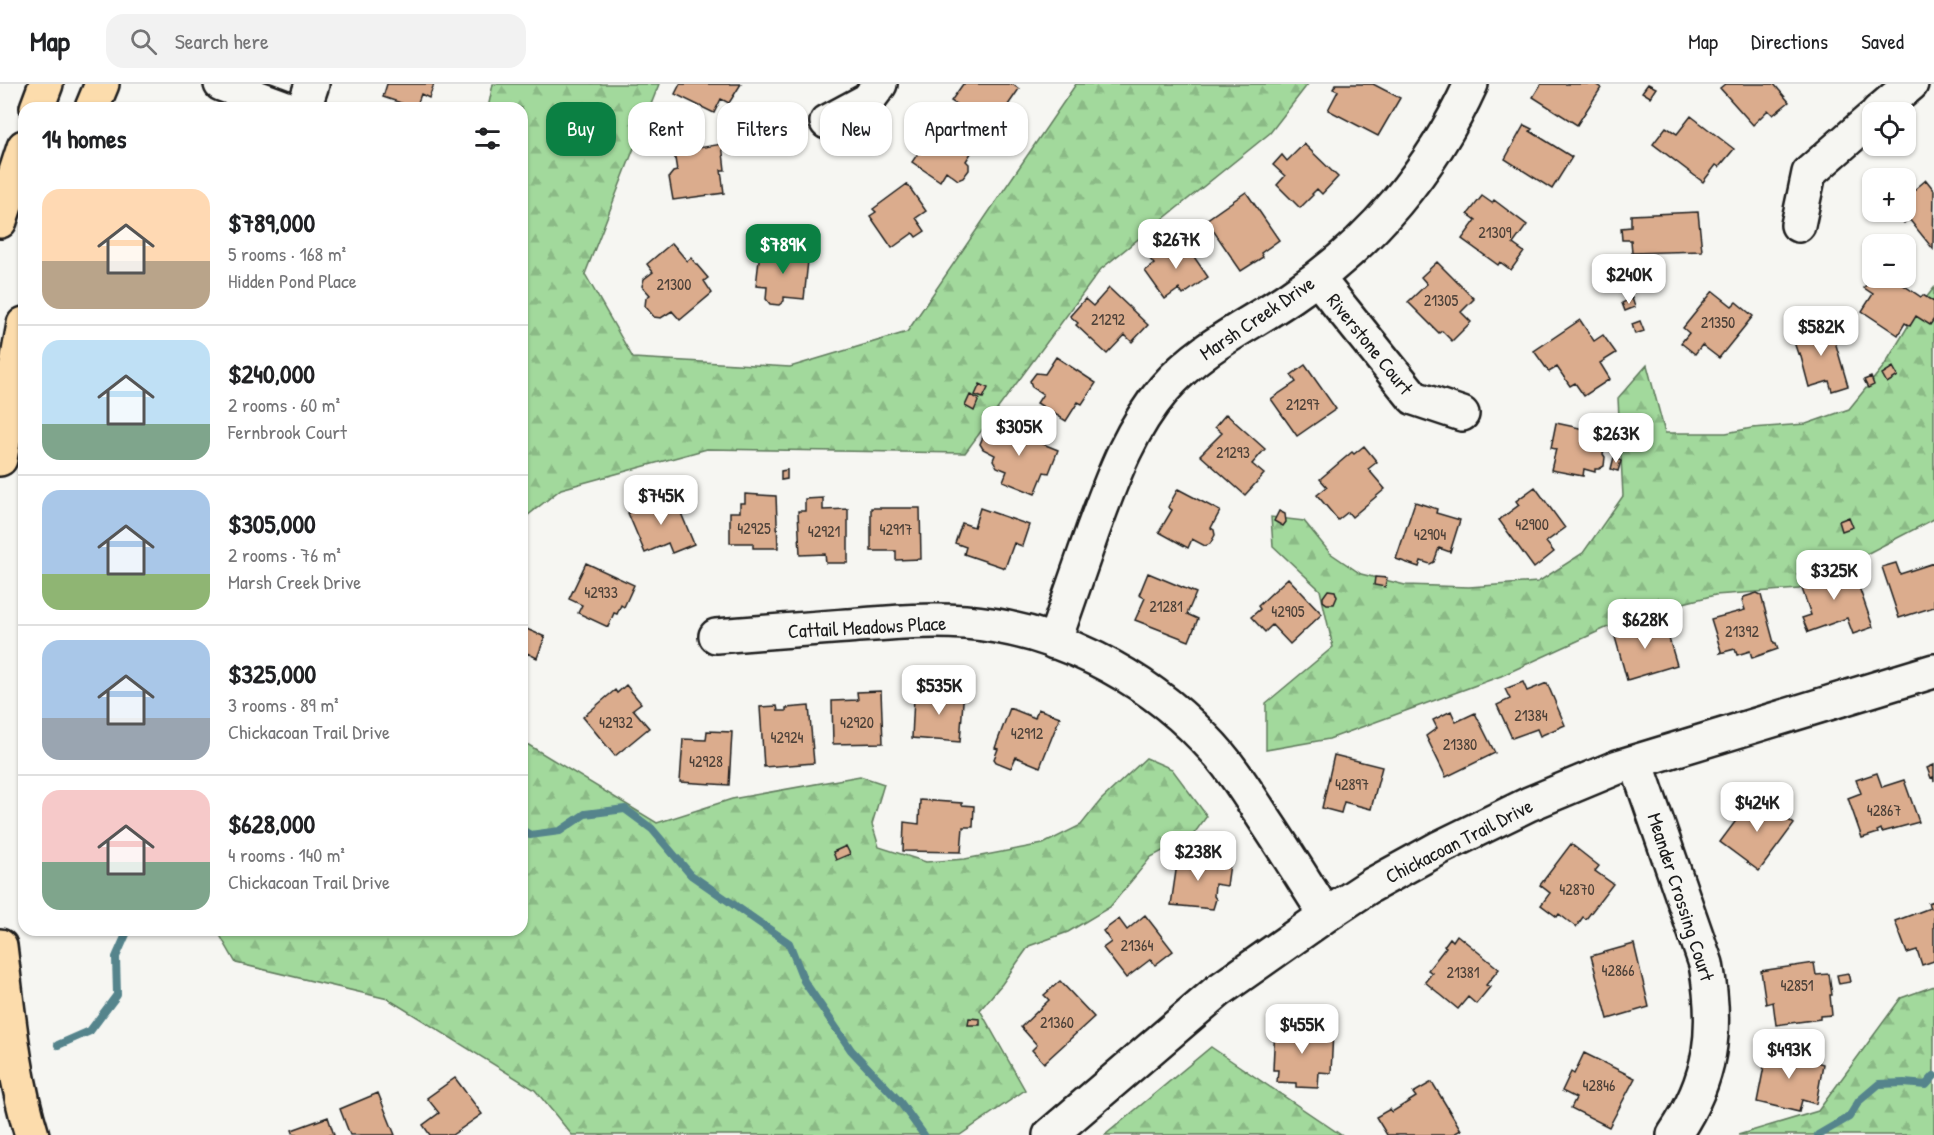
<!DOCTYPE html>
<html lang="en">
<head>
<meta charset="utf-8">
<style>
	body { margin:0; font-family:"Patrick Hand",sans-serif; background:#f2f2f2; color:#202124; height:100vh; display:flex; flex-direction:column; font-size:22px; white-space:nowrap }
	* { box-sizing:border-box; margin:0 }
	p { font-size:20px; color:#757577 }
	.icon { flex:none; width:33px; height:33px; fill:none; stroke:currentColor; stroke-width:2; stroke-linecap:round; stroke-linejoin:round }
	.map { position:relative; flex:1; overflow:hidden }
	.panel { position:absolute; left:18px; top:18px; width:510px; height:834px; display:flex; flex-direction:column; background:#fff; border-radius:18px; box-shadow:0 2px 4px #0004 }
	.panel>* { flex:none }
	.top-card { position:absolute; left:546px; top:18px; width:570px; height:54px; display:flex; gap:12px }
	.buttons { position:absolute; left:1862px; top:18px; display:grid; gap:12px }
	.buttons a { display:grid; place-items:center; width:54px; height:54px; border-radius:12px; background:#fff; box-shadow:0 2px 4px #0004; font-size:30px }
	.price { position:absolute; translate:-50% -51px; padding:0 14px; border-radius:12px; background:#fff; color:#222; font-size:20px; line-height:39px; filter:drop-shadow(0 2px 3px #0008) }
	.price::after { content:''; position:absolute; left:50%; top:36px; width:18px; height:14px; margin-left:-9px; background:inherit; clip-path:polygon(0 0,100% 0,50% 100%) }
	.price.active { background:#0b8043; color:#fff }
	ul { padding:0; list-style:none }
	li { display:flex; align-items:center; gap:18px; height:150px; padding:0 24px }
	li+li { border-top:2px solid #e0e0e0 }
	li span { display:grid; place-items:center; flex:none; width:168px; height:120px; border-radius:18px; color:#555 }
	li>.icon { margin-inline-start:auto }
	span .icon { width:72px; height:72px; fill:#fffc; stroke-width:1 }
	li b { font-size:26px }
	h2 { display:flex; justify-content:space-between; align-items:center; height:72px; padding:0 24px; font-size:26px }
	.pill { padding:0 21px; border-radius:18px; background:#fff; box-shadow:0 2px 4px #0004; font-size:21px; line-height:54px }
	.pill.active { background:#0b8043; color:#fff }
	header { display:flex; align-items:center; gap:36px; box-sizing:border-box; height:84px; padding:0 30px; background:#fff; border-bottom:2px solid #e0e0e0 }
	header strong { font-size:28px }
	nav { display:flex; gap:33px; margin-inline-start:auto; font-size:21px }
	.search { width:420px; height:54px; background:#f2f2f2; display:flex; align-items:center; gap:15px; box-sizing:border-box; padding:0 21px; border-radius:18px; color:#757577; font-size:22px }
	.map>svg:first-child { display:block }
	.forest { fill:url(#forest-firs); stroke:#5f7a5c; stroke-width:1.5 }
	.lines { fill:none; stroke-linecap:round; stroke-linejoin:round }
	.stream { stroke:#54848c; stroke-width:8 }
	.building { fill:#dbac8d; stroke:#1c1c1c; stroke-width:1.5 }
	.minor-casing { stroke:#1c1c1c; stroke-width:38 }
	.major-casing { stroke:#1c1c1c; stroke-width:38 }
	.minor { stroke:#f6f6f2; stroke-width:33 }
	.major { stroke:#fcdcac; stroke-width:33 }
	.labels { text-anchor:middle; stroke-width:5; stroke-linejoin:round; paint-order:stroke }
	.number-label { font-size:16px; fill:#4c4038 }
	.street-label { font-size:20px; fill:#1c1c1c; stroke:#f6f6f2 }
</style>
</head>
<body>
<header>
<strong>Map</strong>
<div class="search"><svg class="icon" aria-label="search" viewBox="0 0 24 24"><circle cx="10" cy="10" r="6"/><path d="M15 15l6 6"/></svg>Search here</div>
<nav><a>Map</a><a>Directions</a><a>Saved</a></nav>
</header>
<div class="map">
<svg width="1934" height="1051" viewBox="0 0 1934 1051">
	<defs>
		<pattern id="forest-firs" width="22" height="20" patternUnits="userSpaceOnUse" patternTransform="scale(1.5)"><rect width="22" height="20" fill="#a2d99c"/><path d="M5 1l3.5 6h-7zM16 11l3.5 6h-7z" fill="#8bba86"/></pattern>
	</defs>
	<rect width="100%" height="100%" fill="#f6f6f2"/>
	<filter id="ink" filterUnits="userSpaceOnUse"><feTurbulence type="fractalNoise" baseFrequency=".0167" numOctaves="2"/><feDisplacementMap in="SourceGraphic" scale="12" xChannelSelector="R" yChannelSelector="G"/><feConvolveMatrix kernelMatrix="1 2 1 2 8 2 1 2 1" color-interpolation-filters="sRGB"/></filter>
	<g filter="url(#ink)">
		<path class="forest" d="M 493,0 L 659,0 L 585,190 L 633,274 L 790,283 L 907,248 L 1076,0 L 1308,0 L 1270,49 L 1101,185 L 965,369 L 707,365 L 561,405 L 522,436 L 522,24 L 488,24 Z
			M 1934,204 L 1934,435 L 1799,505 L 1715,511 L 1632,532 L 1501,592 L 1329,655 L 1266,666 L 1266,619 L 1333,563 L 1320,506 L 1273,462 L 1271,433 L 1304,437 L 1330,469 L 1361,490 L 1405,501 L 1469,503 L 1538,498 L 1583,469 L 1623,412 L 1618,314 L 1647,281 L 1665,349 L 1726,349 L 1752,344 L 1806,340 L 1849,325 L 1884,282 L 1922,219 Z
			M 522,657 L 657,739 L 732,715 L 860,692 L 884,700 L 872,740 L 879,763 L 926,778 L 965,775 L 1043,760 L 1081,741 L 1101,716 L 1146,674 L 1172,685 L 1207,732 L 1193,751 L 1151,773 L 1110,823 L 1068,848 L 1029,862 L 1002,900 L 980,926 L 1025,1006 L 960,1051 L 572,1051 L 535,1006 L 388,915 L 236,879 L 217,846 L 522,846 Z
			M 1934,902 L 1934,1051 L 1738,1051 L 1818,1027 L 1901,914 Z
			M 1211,963 L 1341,1051 L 1105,1051 Z"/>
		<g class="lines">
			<path class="stream" d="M 522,746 L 530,751 L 560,747 L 585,730 L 625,725 L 652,745 L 691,791 L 789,859 L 804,897 L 851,966 L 900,1018 L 924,1051
				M 58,961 L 90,947 L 117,911 L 116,873 L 128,846
				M 1818,1051 L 1849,1033 L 1859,1017 L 1879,1000 L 1904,999 L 1926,1001 L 1934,992"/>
		</g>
		<path class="building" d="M 387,0 L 434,0 L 429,14 L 421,10 L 416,24 L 383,13 Z
			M 680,0 L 741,0 L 729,19 L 721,15 L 714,29 L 675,10 Z
			M 963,0 L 1012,0 L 1019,5 L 1008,21 L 1009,26 L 1003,34 L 997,36 L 985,28 L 980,36 L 951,17 Z
			M 1336,0 L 1373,0 L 1400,14 L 1378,52 L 1328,26 L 1338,7 L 1333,5 Z
			M 1541,0 L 1595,0 L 1601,4 L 1577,41 L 1533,13 Z
			M 1648,0 L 1656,4 L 1650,13 L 1642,8 Z
			M 1725,0 L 1774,0 L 1789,18 L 1773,31 L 1768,26 L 1753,41 L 1720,4 Z
			M 1691,32 L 1734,65 L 1719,83 L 1716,81 L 1703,98 L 1653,60 L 1666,43 L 1677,50 Z
			M 935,36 L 975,63 L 966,77 L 969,80 L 969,86 L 963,94 L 958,96 L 946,87 L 940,97 L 912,78 L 923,62 L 919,59 Z
			M 1524,41 L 1532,45 L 1530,47 L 1572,73 L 1552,105 L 1505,75 Z
			M 646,42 L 656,43 L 654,55 L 644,54 Z
			M 722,60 L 725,86 L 721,86 L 724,109 L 673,116 L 669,93 L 673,88 L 677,87 L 674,68 Z
			M 1304,60 L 1338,93 L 1322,110 L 1317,105 L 1312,110 L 1313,111 L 1300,124 L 1277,101 L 1285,92 L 1273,81 L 1282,71 L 1287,77 Z
			M 1926,96 L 1934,106 L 1933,165 L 1909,135 L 1904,139 L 1894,128 L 1905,128 L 1905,117 L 1909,114 L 1907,112 Z
			M 907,100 L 926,127 L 916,134 L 925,147 L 916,153 L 913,149 L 892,164 L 870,132 L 876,128 L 873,125 Z
			M 1246,108 L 1279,156 L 1261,169 L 1263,173 L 1241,187 L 1206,136 Z
			M 1482,112 L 1492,119 L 1494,116 L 1527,141 L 1513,160 L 1524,168 L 1511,186 L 1500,178 L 1498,181 L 1462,155 L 1476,136 L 1468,130 Z
			M 1698,128 L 1702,167 L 1632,169 L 1631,156 L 1622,156 L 1621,144 L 1631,143 L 1631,131 Z
			M 1181,154 L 1208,193 L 1183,211 L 1179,205 L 1165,215 L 1145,187 L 1154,180 L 1150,175 Z
			M 672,159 L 687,177 L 691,174 L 708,194 L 704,197 L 712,209 L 680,236 L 672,227 L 661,234 L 654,233 L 645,222 L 646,214 L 650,211 L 642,202 L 644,195 L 653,188 L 647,180 Z
			M 784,165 L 809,167 L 804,215 L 784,213 L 784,217 L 779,221 L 770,220 L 766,215 L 767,203 L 756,202 L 760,167 L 776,169 L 776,172 L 783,172 Z
			M 1437,178 L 1474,215 L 1461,228 L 1471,238 L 1452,257 L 1442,247 L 1439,249 L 1408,218 L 1427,200 L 1421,193 Z
			M 1872,191 L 1872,194 L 1893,194 L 1921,213 L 1923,211 L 1934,218 L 1934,235 L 1930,241 L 1916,232 L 1910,242 L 1905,239 L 1898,251 L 1862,227 L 1873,210 L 1864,204 Z
			M 1109,204 L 1148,241 L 1132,258 L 1125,251 L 1107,270 L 1076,241 L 1078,239 L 1070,232 L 1085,215 L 1093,222 Z
			M 1713,207 L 1732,222 L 1736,218 L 1753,232 L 1719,274 L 1702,261 L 1695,270 L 1681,259 L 1689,249 L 1683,244 Z
			M 1632,214 L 1635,223 L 1625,227 L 1622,219 Z
			M 1580,236 L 1594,257 L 1603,251 L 1616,269 L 1600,279 L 1610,295 L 1584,312 L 1575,299 L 1570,302 L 1557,283 L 1549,288 L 1534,267 Z
			M 1640,237 L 1644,247 L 1635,250 L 1632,240 Z
			M 1829,237 L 1848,302 L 1832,307 L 1829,297 L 1809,303 L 1800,269 L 1798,270 L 1793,255 L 1810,250 L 1808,243 Z
			M 1056,273 L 1096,299 L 1082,320 L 1078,318 L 1066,337 L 1037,319 L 1043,310 L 1032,303 L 1030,297 L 1036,289 L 1045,290 Z
			M 1305,281 L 1336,325 L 1297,352 L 1271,315 L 1296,298 L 1291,291 Z
			M 1893,283 L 1898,292 L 1887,299 L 1882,290 Z
			M 1871,293 L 1874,301 L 1868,304 L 1864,296 Z
			M 980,300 L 988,304 L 983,314 L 975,311 Z
			M 970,311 L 979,315 L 974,327 L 965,322 Z
			M 1226,330 L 1265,365 L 1252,380 L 1264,390 L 1245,411 L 1200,371 L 1222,349 L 1215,343 Z
			M 1556,339 L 1608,350 L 1603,370 L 1605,373 L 1604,382 L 1599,385 L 1595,385 L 1595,388 L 1584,385 L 1583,392 L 1551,386 L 1556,365 L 1551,364 Z
			M 996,341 L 1058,366 L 1049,389 L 1044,388 L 1035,410 L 1003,397 L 1007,387 L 997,383 L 993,376 L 995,371 L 983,365 L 980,360 L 987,343 Z
			M 1364,362 L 1377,378 L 1368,385 L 1385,405 L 1352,433 L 1348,428 L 1338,436 L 1317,411 L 1327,403 L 1320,395 L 1352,368 L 1354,370 Z
			M 1614,373 L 1621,377 L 1618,387 L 1611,385 Z
			M 787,386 L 787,395 L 781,396 L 781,387 Z
			M 1535,403 L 1565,444 L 1546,458 L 1554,468 L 1534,484 L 1499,436 L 1519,421 L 1516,417 Z
			M 1178,405 L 1220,427 L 1211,444 L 1214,446 L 1215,451 L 1210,460 L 1205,462 L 1192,455 L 1188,464 L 1159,448 L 1172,426 L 1168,423 Z
			M 673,410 L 694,460 L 672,469 L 668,459 L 645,469 L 628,429 Z
			M 745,410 L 776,412 L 778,464 L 753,464 L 753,459 L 730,459 L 730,428 L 740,428 L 740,419 L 745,419 Z
			M 823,414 L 823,426 L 848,425 L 848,479 L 826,479 L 825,470 L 800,471 L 798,427 L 805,427 L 805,415 Z
			M 1415,418 L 1437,425 L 1436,429 L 1460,436 L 1450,468 L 1439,464 L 1434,478 L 1430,480 L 1421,477 L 1419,483 L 1396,475 Z
			M 871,424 L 920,424 L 921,475 L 896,476 L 896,467 L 871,467 Z
			M 980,424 L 1029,441 L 1022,462 L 1014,459 L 1005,484 L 964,470 L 966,463 L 955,459 L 962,439 L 974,443 Z
			M 1279,427 L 1285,430 L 1286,438 L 1283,442 L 1274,437 Z
			M 1849,433 L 1853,443 L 1842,447 L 1839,437 Z
			M 586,479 L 634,501 L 624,523 L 621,521 L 617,530 L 614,529 L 608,543 L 578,529 L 582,521 L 569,515 Z
			M 1896,479 L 1900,490 L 1934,479 L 1934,523 L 1899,534 L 1882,483 Z
			M 1819,482 L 1824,496 L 1853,486 L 1873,543 L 1853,550 L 1847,534 L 1808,548 L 1802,534 L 1811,531 L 1797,490 Z
			M 1148,489 L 1196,509 L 1187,530 L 1198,535 L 1189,557 L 1135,536 L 1145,514 L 1139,511 Z
			M 1375,493 L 1387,494 L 1385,503 L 1374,501 Z
			M 1288,494 L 1322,530 L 1290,560 L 1272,541 L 1265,548 L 1251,533 L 1260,525 L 1258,522 Z
			M 1328,506 L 1335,507 L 1337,513 L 1334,520 L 1327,520 L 1323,517 L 1323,513 Z
			M 1757,509 L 1761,511 L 1774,559 L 1776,559 L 1778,565 L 1752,574 L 1750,567 L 1737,571 L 1735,565 L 1720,569 L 1721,567 L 1711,535 L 1745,526 L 1742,516 L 1744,513 Z
			M 1642,538 L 1645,544 L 1664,538 L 1677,581 L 1627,596 L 1615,553 L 1624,550 L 1622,544 Z
			M 522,543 L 545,553 L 537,574 L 527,569 L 522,581 Z
			M 1523,598 L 1527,607 L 1547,599 L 1565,641 L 1540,652 L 1537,645 L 1512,654 L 1497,621 L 1510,615 L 1505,605 Z
			M 626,601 L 641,619 L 633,625 L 649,644 L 615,672 L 583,633 L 615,606 L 617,609 Z
			M 941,602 L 964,604 L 960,658 L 912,654 L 914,613 L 940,615 Z
			M 881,607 L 883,659 L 833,660 L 832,617 L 858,616 L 857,608 Z
			M 777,622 L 778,627 L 786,627 L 786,624 L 809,622 L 814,679 L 764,683 L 760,623 Z
			M 1010,624 L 1035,634 L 1038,625 L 1060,633 L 1040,683 L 1016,673 L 1011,684 L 996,678 L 994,675 L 998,665 L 995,664 Z
			M 1451,627 L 1456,638 L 1475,629 L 1495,669 L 1446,693 L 1426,652 L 1437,644 L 1433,636 Z
			M 707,647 L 732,648 L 729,701 L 680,698 L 683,655 L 706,656 Z
			M 1334,671 L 1382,683 L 1371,725 L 1344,718 L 1341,729 L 1322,724 Z
			M 1934,681 L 1934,697 L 1933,693 L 1931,694 L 1927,684 Z
			M 1877,689 L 1882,703 L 1904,696 L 1919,738 L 1882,748 L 1881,745 L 1877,747 L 1878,749 L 1862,754 L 1848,714 L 1861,709 L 1856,696 Z
			M 1755,711 L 1794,740 L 1759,787 L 1720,758 Z
			M 920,716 L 962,719 L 962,721 L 974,722 L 973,743 L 963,743 L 961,768 L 903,767 L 904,738 L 919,740 Z
			M 1571,760 L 1599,782 L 1595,787 L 1613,800 L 1586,835 L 1583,833 L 1576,843 L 1559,830 L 1557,833 L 1541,821 L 1550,809 L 1540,801 Z
			M 846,762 L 850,770 L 836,776 L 833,768 Z
			M 1178,773 L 1230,780 L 1227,802 L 1215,800 L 1214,812 L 1216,815 L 1213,825 L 1171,821 Z
			M 1934,817 L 1934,877 L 1922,881 L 1917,866 L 1907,869 L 1895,837 L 1930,824 L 1928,819 Z
			M 1145,831 L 1173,867 L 1155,881 L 1151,875 L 1126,894 L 1103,864 L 1111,858 L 1103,847 L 1119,835 L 1127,846 Z
			M 1457,851 L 1499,885 L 1486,901 L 1490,903 L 1476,920 L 1468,913 L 1458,925 L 1425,898 L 1432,889 L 1428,886 L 1446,863 L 1444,862 L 1450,854 L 1453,857 Z
			M 1634,860 L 1649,923 L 1608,935 L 1591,872 Z
			M 1814,879 L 1816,891 L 1829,890 L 1832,911 L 1830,911 L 1832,931 L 1820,932 L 1820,935 L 1776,941 L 1773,918 L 1766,920 L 1761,887 Z
			M 1848,889 L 1850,898 L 1839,900 L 1837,891 Z
			M 1060,897 L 1094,933 L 1044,979 L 1032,966 L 1037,961 L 1021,943 L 1049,916 L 1044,911 Z
			M 969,934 L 980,935 L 980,941 L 968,941 Z
			M 1275,941 L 1296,942 L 1296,945 L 1333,947 L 1331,989 L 1319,988 L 1318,1004 L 1296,1003 L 1296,999 L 1277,998 L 1278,986 L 1273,986 Z
			M 1768,962 L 1811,972 L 1810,976 L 1823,980 L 1816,1020 L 1802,1016 L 1799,1028 L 1757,1018 Z
			M 1584,969 L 1635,994 L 1609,1043 L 1571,1024 L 1576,1014 L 1562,1007 L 1571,988 L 1574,990 Z
			M 455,994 L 482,1030 L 452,1051 L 430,1051 L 423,1041 L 439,1029 L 427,1014 Z
			M 1432,998 L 1461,1046 L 1452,1051 L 1387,1051 L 1376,1033 L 1390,1025 L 1392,1028 L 1416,1013 L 1413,1009 Z
			M 378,1009 L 395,1051 L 350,1051 L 340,1025 Z
			M 328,1033 L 334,1051 L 294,1051 L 292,1046 Z"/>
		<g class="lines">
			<defs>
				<path id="minor" d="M 221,0 L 286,24
					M 304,24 L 312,0
					M 1878,28 L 1911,0
					M 827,38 L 868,16 L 880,0
					M 1798,141 L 1809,89 L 1872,34
					M 1318,195 L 1414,314 L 1462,330
					M 716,552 C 759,549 803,545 847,542 C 886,539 925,535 965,538 C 1055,545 1143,590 1205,655 C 1230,680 1248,710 1267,739 C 1287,769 1306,800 1326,831
					M 1054,558 C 1067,521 1080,483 1093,446 C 1112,395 1128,348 1164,305 C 1201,262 1247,243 1292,212 C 1371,159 1432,86 1471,0
					M 1636,678 L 1706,880 C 1718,946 1712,995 1674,1051
					M 1050,1051 L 1218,907 L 1326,831 L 1370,802 L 1441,763 L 1529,720 L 1618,683 L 1934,587"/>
				<path id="major" d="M 37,24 L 46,0
					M 92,24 L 102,0
					M 0,137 L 24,63
					M 0,375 L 24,240
					M 0,862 C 8,925 13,991 32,1051"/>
			</defs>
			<use href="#minor" class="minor-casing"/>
			<use href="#major" class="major-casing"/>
			<use href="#minor" class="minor"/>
			<use href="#major" class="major"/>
		</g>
	</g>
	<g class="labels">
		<g class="number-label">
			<text x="1495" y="154">21309</text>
			<text x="674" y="206">21300</text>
			<text x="1441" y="222">21305</text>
			<text x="1108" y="241">21292</text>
			<text x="1718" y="244">21350</text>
			<text x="1303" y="326">21297</text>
			<text x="1233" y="374">21293</text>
			<text x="1532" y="446">42900</text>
			<text x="754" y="450">42925</text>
			<text x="896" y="451">42917</text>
			<text x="824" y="453">42921</text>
			<text x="1430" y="456">42904</text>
			<text x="601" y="514">42933</text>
			<text x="1166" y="528">21281</text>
			<text x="1288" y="533">42905</text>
			<text x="1742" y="553">21392</text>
			<text x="1531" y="637">21384</text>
			<text x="616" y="644">42932</text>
			<text x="857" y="644">42920</text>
			<text x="1027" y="655">42912</text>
			<text x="787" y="659">42924</text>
			<text x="1460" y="666">21380</text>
			<text x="706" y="683">42928</text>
			<text x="1352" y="706">42897</text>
			<text x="1884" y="732">42867</text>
			<text x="1577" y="811">42870</text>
			<text x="1137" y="867">21364</text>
			<text x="1618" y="892">42866</text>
			<text x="1463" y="894">21381</text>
			<text x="1797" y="907">42851</text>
			<text x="1057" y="944">21360</text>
			<text x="1599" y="1007">42846</text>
		</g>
		<g class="street-label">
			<text transform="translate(1257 234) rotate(-34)" y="7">Marsh Creek Drive</text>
			<text transform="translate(1370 260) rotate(51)" y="7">Riverstone Court</text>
			<text transform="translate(867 543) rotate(-3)" y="7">Cattail Meadows Place</text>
			<text transform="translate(1459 757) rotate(-27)" y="7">Chickacoan Trail Drive</text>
			<text transform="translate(1681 813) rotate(72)" y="7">Meander Crossing Court</text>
		</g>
	</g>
</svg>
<div class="buttons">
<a><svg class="icon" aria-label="locate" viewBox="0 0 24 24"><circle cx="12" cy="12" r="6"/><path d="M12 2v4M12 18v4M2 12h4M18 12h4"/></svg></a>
<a>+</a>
<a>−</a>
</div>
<b class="price" style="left:1176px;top:186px">$267K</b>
<b class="price active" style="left:783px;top:191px">$789K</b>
<b class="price" style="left:1629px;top:221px">$240K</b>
<b class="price" style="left:1821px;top:273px">$582K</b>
<b class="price" style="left:1019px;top:373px">$305K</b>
<b class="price" style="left:1616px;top:380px">$263K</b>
<b class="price" style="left:661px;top:442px">$745K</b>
<b class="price" style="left:1834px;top:517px">$325K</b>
<b class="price" style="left:1645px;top:566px">$628K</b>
<b class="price" style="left:939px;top:632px">$535K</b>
<b class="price" style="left:1757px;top:749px">$424K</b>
<b class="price" style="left:1198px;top:798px">$238K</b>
<b class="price" style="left:1302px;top:971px">$455K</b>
<b class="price" style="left:1789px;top:996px">$493K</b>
<div class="top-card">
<a class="pill active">Buy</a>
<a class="pill">Rent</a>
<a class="pill">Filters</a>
<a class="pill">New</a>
<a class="pill">Apartment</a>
</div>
<section class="panel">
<h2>14 homes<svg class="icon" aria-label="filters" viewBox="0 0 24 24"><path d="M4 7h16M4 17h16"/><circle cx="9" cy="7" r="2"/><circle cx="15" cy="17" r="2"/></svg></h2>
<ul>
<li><span style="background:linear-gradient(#ffd9b3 60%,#b9a48a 0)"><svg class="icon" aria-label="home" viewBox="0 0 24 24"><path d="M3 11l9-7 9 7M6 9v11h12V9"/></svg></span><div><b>$789,000</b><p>5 rooms · 168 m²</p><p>Hidden Pond Place</p></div></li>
<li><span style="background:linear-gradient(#bfe0f5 70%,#7fa58c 0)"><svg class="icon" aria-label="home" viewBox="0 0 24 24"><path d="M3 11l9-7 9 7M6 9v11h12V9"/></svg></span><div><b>$240,000</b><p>2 rooms · 60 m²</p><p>Fernbrook Court</p></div></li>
<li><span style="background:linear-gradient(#a9c7e8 70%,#8fb573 0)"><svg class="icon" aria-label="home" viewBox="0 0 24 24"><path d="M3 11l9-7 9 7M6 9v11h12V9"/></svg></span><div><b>$305,000</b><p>2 rooms · 76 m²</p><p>Marsh Creek Drive</p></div></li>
<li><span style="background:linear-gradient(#a9c7e8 65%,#9aa5b1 0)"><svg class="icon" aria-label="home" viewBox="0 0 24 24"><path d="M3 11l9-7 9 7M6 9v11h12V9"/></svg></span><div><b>$325,000</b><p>3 rooms · 89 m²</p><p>Chickacoan Trail Drive</p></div></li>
<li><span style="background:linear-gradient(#f6c9c9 60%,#7fa58c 0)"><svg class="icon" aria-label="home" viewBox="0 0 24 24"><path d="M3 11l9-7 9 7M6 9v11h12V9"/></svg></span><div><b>$628,000</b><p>4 rooms · 140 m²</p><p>Chickacoan Trail Drive</p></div></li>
</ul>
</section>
</div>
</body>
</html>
